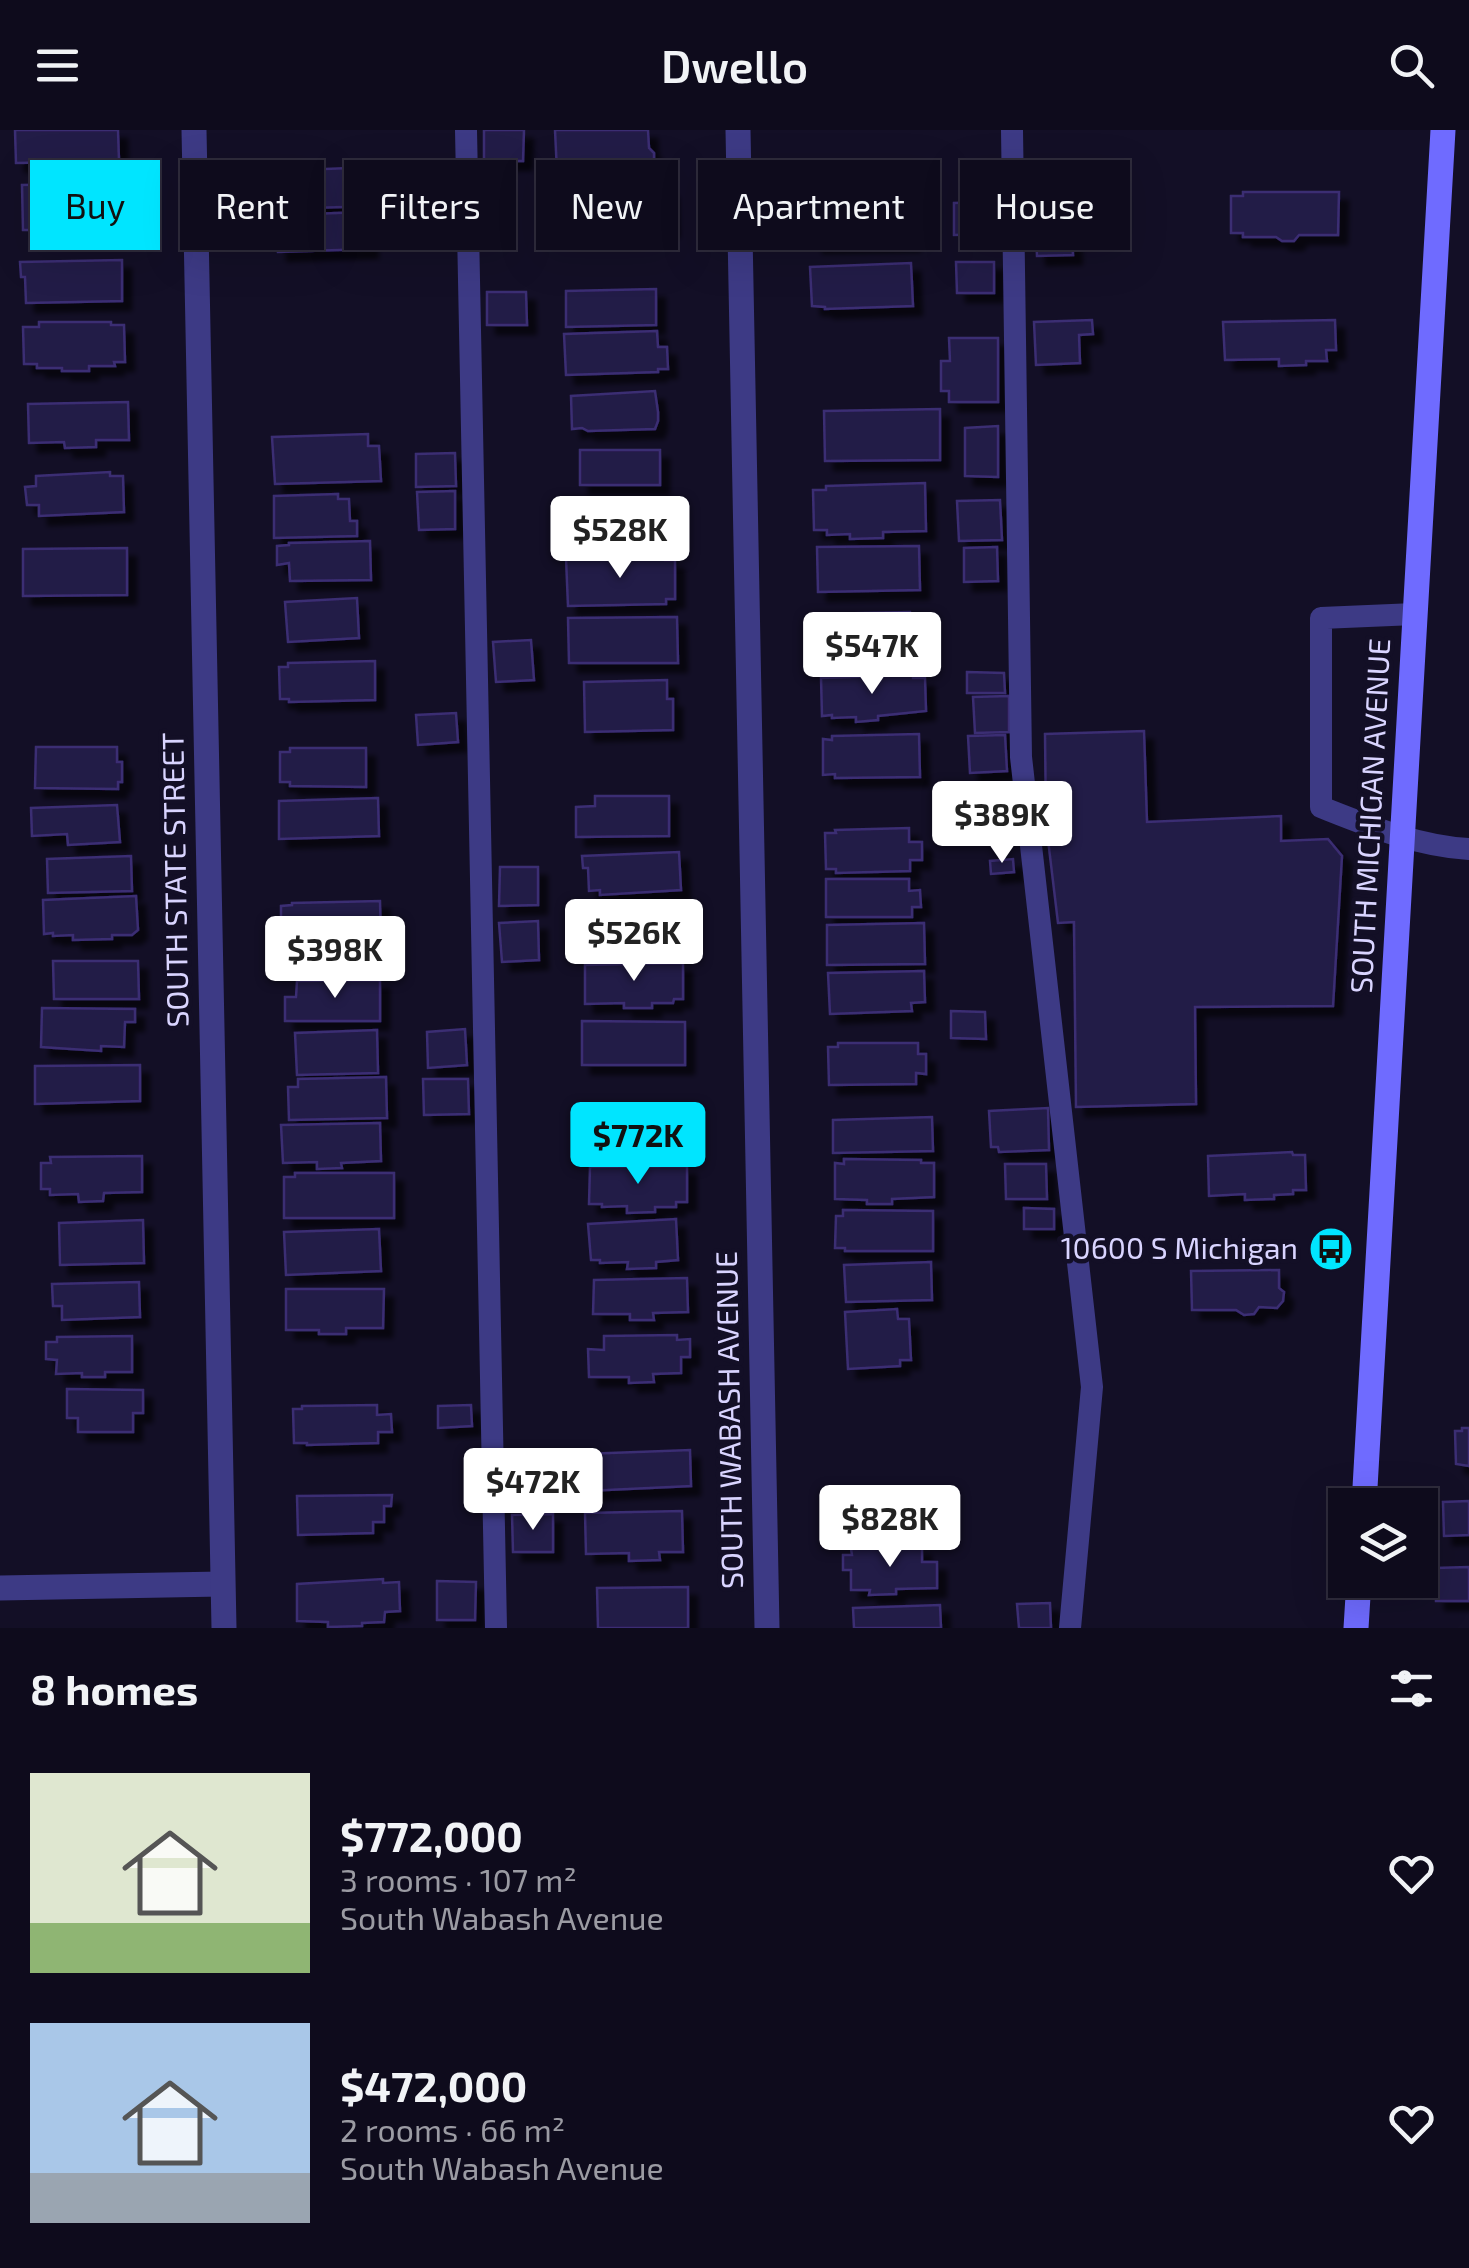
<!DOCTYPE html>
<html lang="en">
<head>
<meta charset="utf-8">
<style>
	body { margin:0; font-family:"Exo 2",sans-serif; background:#1c1929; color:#f1f3f6; height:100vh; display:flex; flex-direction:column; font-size:38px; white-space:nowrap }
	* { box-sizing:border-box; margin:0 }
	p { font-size:32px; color:#9b9ba3 }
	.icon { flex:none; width:55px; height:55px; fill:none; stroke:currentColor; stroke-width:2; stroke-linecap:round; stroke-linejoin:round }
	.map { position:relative; height:1498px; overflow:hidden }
	.side { display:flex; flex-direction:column; background:#0e0b1c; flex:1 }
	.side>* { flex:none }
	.hud { position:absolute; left:30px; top:30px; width:1410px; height:90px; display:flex; gap:20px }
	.fabs { position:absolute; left:1328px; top:1358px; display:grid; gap:20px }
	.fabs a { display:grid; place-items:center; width:110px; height:110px; border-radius:0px; background:#0e0b1c; box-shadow:0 10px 40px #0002,0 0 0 2px #2e2b3b; font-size:50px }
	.price { position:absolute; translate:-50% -85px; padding:0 22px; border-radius:10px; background:#fff; color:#222; font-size:32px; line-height:65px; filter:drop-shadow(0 2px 5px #0008) }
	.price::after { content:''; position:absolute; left:50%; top:60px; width:30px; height:22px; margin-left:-15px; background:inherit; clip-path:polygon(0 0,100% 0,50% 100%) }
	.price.selected { background:#00e5ff; color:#111 }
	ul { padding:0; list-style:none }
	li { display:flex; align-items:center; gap:30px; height:250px; padding:0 30px }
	li span { display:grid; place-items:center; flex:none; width:280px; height:200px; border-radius:0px; color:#555 }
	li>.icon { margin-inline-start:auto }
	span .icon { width:120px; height:120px; fill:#fffc; stroke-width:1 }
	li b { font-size:42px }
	h2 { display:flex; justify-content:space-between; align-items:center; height:120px; padding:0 30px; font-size:42px }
	.pill { padding:0 35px; border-radius:0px; background:#0e0b1c; box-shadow:0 10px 40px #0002,0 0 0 2px #2e2b3b; font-size:35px; line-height:90px }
	.pill.selected { background:#00e5ff; color:#111 }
	header { display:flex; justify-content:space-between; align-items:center; height:130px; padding:0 30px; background:#0e0b1c; font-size:45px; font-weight:600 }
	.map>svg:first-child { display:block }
	.building { fill:#241b47; stroke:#3b2d73; stroke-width:2.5; filter:url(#shadow) }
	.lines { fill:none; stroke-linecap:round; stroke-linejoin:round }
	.service { stroke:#3d3a85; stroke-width:22 }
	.minor { stroke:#3d3a85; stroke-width:25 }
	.tertiary { stroke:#3d3a85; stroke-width:25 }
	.secondary { stroke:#6f6bff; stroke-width:25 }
	.labels { text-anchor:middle; stroke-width:9; stroke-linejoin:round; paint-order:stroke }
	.street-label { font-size:30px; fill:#d9d4ff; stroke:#130f26 }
	.poi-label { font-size:30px; fill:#d9d4ff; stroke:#130f26; text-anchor:end }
</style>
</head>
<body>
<header><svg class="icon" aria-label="menu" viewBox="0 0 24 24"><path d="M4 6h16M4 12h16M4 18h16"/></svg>Dwello<svg class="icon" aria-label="search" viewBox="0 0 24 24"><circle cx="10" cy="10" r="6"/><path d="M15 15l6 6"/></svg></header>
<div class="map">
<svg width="1469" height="1498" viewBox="0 0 1469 1498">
	<defs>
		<filter id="shadow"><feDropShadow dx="9" dy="9" stdDeviation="2.5" flood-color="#0009"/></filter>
	</defs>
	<rect width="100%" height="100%" fill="#130f26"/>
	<path class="building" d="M 15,0 L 118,0 L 119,31 L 16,33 Z
		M 484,0 L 524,0 L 523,31 L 484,31 Z
		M 555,0 L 648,0 L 649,18 L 654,23 L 654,33 L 649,40 L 620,44 L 557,42 Z
		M 373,37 L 375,76 L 279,79 L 278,41 Z
		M 444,37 L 447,71 L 407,74 L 405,40 Z
		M 119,53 L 120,100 L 23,100 L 22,55 Z
		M 560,55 L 659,55 L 659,59 L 669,59 L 670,98 L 659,98 L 659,102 L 560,103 Z
		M 1243,62 L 1339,62 L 1338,105 L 1299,105 L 1294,111 L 1282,111 L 1276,107 L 1243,107 L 1243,103 L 1231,103 L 1231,66 L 1243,66 Z
		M 909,71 L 911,112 L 814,114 L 813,74 Z
		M 989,72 L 989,104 L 954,105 L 954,73 Z
		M 1070,72 L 1073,125 L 1037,126 L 1035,74 Z
		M 368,82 L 369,119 L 278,122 L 277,85 Z
		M 122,130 L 122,171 L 26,173 L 25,147 L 21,147 L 20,132 Z
		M 956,132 L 994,132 L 994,163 L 957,163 Z
		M 911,133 L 913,176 L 825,179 L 825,177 L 812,176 L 810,137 Z
		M 656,159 L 656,195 L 566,197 L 566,161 Z
		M 487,162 L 526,162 L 527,195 L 487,195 Z
		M 1092,190 L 1093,204 L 1079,205 L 1080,233 L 1036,235 L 1034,192 Z
		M 1335,190 L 1336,220 L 1326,220 L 1327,231 L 1306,231 L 1306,235 L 1279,236 L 1279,229 L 1225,230 L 1223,192 Z
		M 39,192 L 111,192 L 111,195 L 124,195 L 125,232 L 114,232 L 115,236 L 89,236 L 89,241 L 62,241 L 62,238 L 37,238 L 37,234 L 24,234 L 23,197 L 39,197 Z
		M 657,201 L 658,217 L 667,217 L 668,239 L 658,239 L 658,242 L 566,245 L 564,204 Z
		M 949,208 L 998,208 L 998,272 L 949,272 L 949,261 L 941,261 L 941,231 L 950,231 Z
		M 655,261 L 658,282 L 658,291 L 655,299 L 588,301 L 582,298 L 572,299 L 571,266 Z
		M 128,272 L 129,310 L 96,310 L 96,317 L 65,318 L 64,312 L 29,313 L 28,274 Z
		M 940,279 L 940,330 L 825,331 L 824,281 Z
		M 998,296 L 998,347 L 965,346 L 965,298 Z
		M 368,304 L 368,316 L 379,316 L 381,351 L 275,354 L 272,307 Z
		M 580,320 L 660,320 L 660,355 L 580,355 Z
		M 455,323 L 456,356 L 416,357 L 416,324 Z
		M 110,342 L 110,346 L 123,346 L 124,382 L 39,386 L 39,375 L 27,375 L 25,357 L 36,356 L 36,346 Z
		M 925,353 L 926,401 L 883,402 L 883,408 L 850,409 L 850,404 L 827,405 L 827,400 L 814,400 L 813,360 L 826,360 L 826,356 Z
		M 455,361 L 455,399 L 419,400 L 417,362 Z
		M 338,364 L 338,369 L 349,369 L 350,391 L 357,391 L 357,406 L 274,408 L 274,366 Z
		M 664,368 L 664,371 L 673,371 L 674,410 L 665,411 L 665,416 L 566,417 L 565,370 Z
		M 1000,370 L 1002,410 L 959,411 L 957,371 Z
		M 370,411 L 371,450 L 290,451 L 289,433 L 277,435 L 277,416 L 289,415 L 289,413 Z
		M 919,416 L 920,460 L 818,462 L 817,417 Z
		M 997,417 L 998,451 L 964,452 L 964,418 Z
		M 127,418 L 127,465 L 23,466 L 23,419 Z
		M 665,427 L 665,430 L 675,430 L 675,469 L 666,469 L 666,474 L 568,476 L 566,428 Z
		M 357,468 L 359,508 L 288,512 L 285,472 Z
		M 910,482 L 911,485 L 922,485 L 923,520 L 876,523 L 872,526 L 862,526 L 858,522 L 821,523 L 820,484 Z
		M 677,487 L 678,533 L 569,533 L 568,488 Z
		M 531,510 L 534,550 L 496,552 L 493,512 Z
		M 375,531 L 375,570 L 289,572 L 289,569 L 280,569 L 279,537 L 288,537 L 288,533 Z
		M 967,542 L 1004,543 L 1005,563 L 967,563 Z
		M 913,545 L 913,548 L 925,548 L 926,581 L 878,586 L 878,590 L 856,592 L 856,587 L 832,588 L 832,585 L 822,586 L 821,548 Z
		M 667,550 L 667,569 L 673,569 L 673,600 L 585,602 L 584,552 Z
		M 1009,566 L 1009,602 L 975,603 L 973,567 Z
		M 456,583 L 458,612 L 418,615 L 416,585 Z
		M 1144,601 L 1147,692 L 1281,686 L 1281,711 L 1328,709 L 1342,726 L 1333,876 L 1195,877 L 1196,974 L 1076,977 L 1074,792 L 1058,793 L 1046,693 L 1045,604 Z
		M 919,604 L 920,647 L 835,648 L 835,644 L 823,645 L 823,609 L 832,610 L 832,606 Z
		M 1005,605 L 1007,641 L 970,643 L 968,606 Z
		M 36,617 L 117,617 L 117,632 L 122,632 L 122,652 L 118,652 L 118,659 L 35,658 Z
		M 290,618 L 366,618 L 366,657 L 290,656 L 290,652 L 280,652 L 280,622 L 290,622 Z
		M 595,666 L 669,666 L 669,706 L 576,707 L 576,677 L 595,676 Z
		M 378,668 L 379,706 L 279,709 L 279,671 Z
		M 117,675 L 120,712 L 68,715 L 67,704 L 32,706 L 31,678 Z
		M 909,698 L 909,712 L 922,712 L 922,730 L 910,730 L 910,741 L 836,743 L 836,739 L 826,739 L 825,703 L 836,703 L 835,700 Z
		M 679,722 L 681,760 L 600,765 L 600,760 L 589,761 L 588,738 L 583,738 L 582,726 Z
		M 131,726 L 132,761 L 48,763 L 47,729 Z
		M 1013,729 L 1014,742 L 991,744 L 990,731 Z
		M 500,737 L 538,737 L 538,775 L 499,776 Z
		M 826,749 L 909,749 L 909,761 L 920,760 L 921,777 L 912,777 L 912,787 L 826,787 Z
		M 136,766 L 138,800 L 132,805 L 112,805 L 112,809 L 73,810 L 73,805 L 53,806 L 53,803 L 44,804 L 43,770 Z
		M 380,771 L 381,817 L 294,819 L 294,815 L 281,815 L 281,776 L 292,775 L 292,773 Z
		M 682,777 L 684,815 L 671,815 L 671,819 L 651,820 L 651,823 L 622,824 L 622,818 L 598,819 L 598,816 L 588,816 L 587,781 Z
		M 538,791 L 539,830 L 502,832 L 499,793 Z
		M 924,793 L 925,834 L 827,835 L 827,795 Z
		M 53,831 L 138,831 L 139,869 L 54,869 Z
		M 683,833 L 683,869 L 674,869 L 673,873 L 652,873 L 652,878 L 624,878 L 624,873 L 585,874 L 585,835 Z
		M 924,841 L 925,872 L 911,873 L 912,881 L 830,884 L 828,843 Z
		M 380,850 L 380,891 L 285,891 L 285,867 L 296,867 L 297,851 Z
		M 42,878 L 135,879 L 135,892 L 125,892 L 124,917 L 101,916 L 101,921 L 41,917 Z
		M 951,881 L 985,882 L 986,909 L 951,908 Z
		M 582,891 L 685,892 L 685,935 L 582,935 Z
		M 465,899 L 467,935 L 428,938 L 427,902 Z
		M 377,900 L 378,943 L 297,945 L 295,903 Z
		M 838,913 L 918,913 L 918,924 L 926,924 L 926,944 L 916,943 L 916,954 L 829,955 L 828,917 L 838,917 Z
		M 140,935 L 140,971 L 35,974 L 35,936 Z
		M 386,947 L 387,988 L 289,990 L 288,957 L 298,957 L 298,949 Z
		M 423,949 L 468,949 L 469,984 L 424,985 Z
		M 1048,978 L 1049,1020 L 999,1022 L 998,1017 L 991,1017 L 989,981 Z
		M 675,984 L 675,987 L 688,987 L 688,1020 L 654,1023 L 654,1028 L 628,1029 L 628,1023 L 603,1024 L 603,1010 L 594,1010 L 593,991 L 604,992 L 603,986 Z
		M 932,987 L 933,1021 L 833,1023 L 833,990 Z
		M 380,993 L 381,1031 L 341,1033 L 342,1038 L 317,1039 L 317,1032 L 283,1033 L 281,995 Z
		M 1292,1022 L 1293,1025 L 1305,1025 L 1306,1060 L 1293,1060 L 1293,1064 L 1274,1065 L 1274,1069 L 1245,1070 L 1245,1064 L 1209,1066 L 1208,1026 Z
		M 142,1026 L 142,1062 L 104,1063 L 103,1071 L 79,1072 L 78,1064 L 50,1065 L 50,1059 L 41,1059 L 41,1033 L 51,1033 L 50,1027 Z
		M 844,1029 L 921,1030 L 921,1033 L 934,1033 L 934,1067 L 892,1069 L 892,1074 L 867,1074 L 867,1070 L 835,1069 L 835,1033 L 844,1034 Z
		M 1005,1034 L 1046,1034 L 1047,1069 L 1006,1069 Z
		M 687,1036 L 687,1072 L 676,1072 L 676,1077 L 655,1077 L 655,1082 L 627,1083 L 627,1076 L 602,1077 L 602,1074 L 589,1074 L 590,1037 Z
		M 295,1043 L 394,1043 L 394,1088 L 284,1088 L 284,1047 L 295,1047 Z
		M 1024,1078 L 1054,1079 L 1054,1099 L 1024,1099 Z
		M 843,1080 L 933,1081 L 933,1121 L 845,1121 L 845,1118 L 835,1118 L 836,1086 L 843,1086 Z
		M 676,1089 L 678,1130 L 656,1132 L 656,1138 L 627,1139 L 628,1132 L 600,1133 L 600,1130 L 591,1130 L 588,1094 Z
		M 143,1090 L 144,1133 L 60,1135 L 59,1093 Z
		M 379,1099 L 381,1141 L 286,1145 L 284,1102 Z
		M 931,1132 L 932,1170 L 846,1172 L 844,1135 Z
		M 1279,1140 L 1279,1158 L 1284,1162 L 1283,1171 L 1277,1178 L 1259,1177 L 1254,1184 L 1244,1185 L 1236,1180 L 1192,1180 L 1191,1141 Z
		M 687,1148 L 688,1182 L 653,1183 L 654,1190 L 630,1190 L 630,1184 L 593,1184 L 594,1150 Z
		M 139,1152 L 140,1187 L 62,1190 L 62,1176 L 53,1176 L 52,1154 Z
		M 286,1159 L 384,1159 L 383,1198 L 346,1198 L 346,1204 L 319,1204 L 319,1200 L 286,1200 Z
		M 897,1179 L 898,1189 L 909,1189 L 911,1230 L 900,1230 L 900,1236 L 848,1239 L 845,1182 Z
		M 677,1205 L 677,1210 L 690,1209 L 690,1227 L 681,1227 L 681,1243 L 653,1244 L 654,1252 L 629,1253 L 629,1247 L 589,1247 L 588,1219 L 604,1220 L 604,1206 Z
		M 132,1206 L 132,1242 L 105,1242 L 105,1247 L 82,1247 L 82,1243 L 56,1244 L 57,1230 L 46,1229 L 46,1212 L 57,1212 L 57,1207 Z
		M 67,1259 L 143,1260 L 143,1283 L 133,1283 L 133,1302 L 78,1302 L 78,1288 L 67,1288 Z
		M 377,1275 L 377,1285 L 391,1284 L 392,1302 L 378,1302 L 378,1313 L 307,1315 L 307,1313 L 294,1313 L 293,1279 L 302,1279 L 302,1276 Z
		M 471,1275 L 472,1296 L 438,1298 L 438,1276 Z
		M 1462,1298 L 1469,1298 L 1469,1336 L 1456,1334 L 1455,1301 L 1462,1301 Z
		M 690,1320 L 691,1356 L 586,1361 L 584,1324 Z
		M 392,1365 L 391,1376 L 384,1376 L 384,1392 L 373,1392 L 373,1403 L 298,1405 L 297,1366 Z
		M 1469,1371 L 1469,1405 L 1444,1406 L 1443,1372 Z
		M 682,1381 L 683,1422 L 659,1422 L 660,1430 L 629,1431 L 629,1423 L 586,1424 L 585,1383 Z
		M 553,1384 L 553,1422 L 513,1422 L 512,1385 Z
		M 922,1417 L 922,1432 L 937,1432 L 937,1458 L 896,1459 L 896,1464 L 869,1465 L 870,1460 L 851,1460 L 851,1440 L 843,1440 L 843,1425 L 852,1425 L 851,1419 Z
		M 1469,1437 L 1469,1471 L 1436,1471 L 1435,1438 Z
		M 383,1449 L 383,1453 L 399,1452 L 400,1481 L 385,1482 L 384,1492 L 362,1493 L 362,1496 L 328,1497 L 328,1492 L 297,1491 L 297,1454 Z
		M 437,1451 L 476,1452 L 475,1490 L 437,1490 Z
		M 688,1457 L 688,1498 L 598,1498 L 597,1458 Z
		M 1050,1473 L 1051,1498 L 1019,1498 L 1017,1474 Z
		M 940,1475 L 941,1498 L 854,1498 L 853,1478 Z"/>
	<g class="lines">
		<path class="service" d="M 466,0 L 496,1498
			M 1012,0 L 1021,627 L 1092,1257 L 1070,1498
			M 1415,484 L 1321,488 L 1321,677 C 1369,696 1417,716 1469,719"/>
		<path class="minor" d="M 738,0 L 767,1498
			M 0,1458 L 222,1454"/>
		<path class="tertiary" d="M 194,0 L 224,1498"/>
		<path class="secondary" d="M 1364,1375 L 1443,0
			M 1356,1498 L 1359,1450"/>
	</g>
	<defs>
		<symbol id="bus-disc" viewBox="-11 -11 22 22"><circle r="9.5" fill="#00e5ff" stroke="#130f26"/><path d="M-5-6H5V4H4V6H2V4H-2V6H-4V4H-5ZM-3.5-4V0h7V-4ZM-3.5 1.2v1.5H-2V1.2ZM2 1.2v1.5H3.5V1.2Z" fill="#111"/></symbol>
	</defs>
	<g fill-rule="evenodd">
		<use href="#bus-disc" x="1306" y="1094" width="50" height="50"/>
	</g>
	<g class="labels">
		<g class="street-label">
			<text transform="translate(1371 686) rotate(-87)" y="10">SOUTH MICHIGAN AVENUE</text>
			<text transform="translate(176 750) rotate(-91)" y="10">SOUTH STATE STREET</text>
			<text transform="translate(730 1290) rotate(-91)" y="10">SOUTH WABASH AVENUE</text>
		</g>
		<g class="poi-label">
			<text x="1298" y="1129">10600 S Michigan</text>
		</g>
	</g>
</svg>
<div class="fabs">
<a><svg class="icon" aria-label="layers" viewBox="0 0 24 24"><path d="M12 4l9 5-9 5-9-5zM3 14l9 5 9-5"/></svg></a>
</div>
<b class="price" style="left:620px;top:451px">$528K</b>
<b class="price" style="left:872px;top:567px">$547K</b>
<b class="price" style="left:1002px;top:736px">$389K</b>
<b class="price" style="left:634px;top:854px">$526K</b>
<b class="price" style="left:335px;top:871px">$398K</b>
<b class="price selected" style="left:638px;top:1057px">$772K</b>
<b class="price" style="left:533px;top:1403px">$472K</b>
<b class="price" style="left:890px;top:1440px">$828K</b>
<div class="hud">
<a class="pill selected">Buy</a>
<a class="pill">Rent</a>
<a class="pill">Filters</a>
<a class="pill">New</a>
<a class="pill">Apartment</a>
<a class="pill">House</a>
</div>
</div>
<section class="side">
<h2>8 homes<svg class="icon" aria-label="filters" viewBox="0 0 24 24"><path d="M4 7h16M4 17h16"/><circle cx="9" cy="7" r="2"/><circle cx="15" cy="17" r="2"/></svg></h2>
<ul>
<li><span style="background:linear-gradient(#dfe7d0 75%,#8fb573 0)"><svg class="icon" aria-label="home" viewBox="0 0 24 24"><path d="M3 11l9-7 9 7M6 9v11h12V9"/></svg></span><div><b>$772,000</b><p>3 rooms · 107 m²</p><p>South Wabash Avenue</p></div><svg class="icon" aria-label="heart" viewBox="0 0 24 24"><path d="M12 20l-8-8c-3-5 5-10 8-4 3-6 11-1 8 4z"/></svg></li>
<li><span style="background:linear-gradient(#a9c7e8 75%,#9aa5b1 0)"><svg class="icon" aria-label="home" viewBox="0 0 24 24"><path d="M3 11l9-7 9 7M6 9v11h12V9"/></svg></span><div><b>$472,000</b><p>2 rooms · 66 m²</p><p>South Wabash Avenue</p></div><svg class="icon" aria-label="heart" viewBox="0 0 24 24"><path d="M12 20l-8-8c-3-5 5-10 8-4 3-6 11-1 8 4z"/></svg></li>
</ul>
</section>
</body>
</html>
